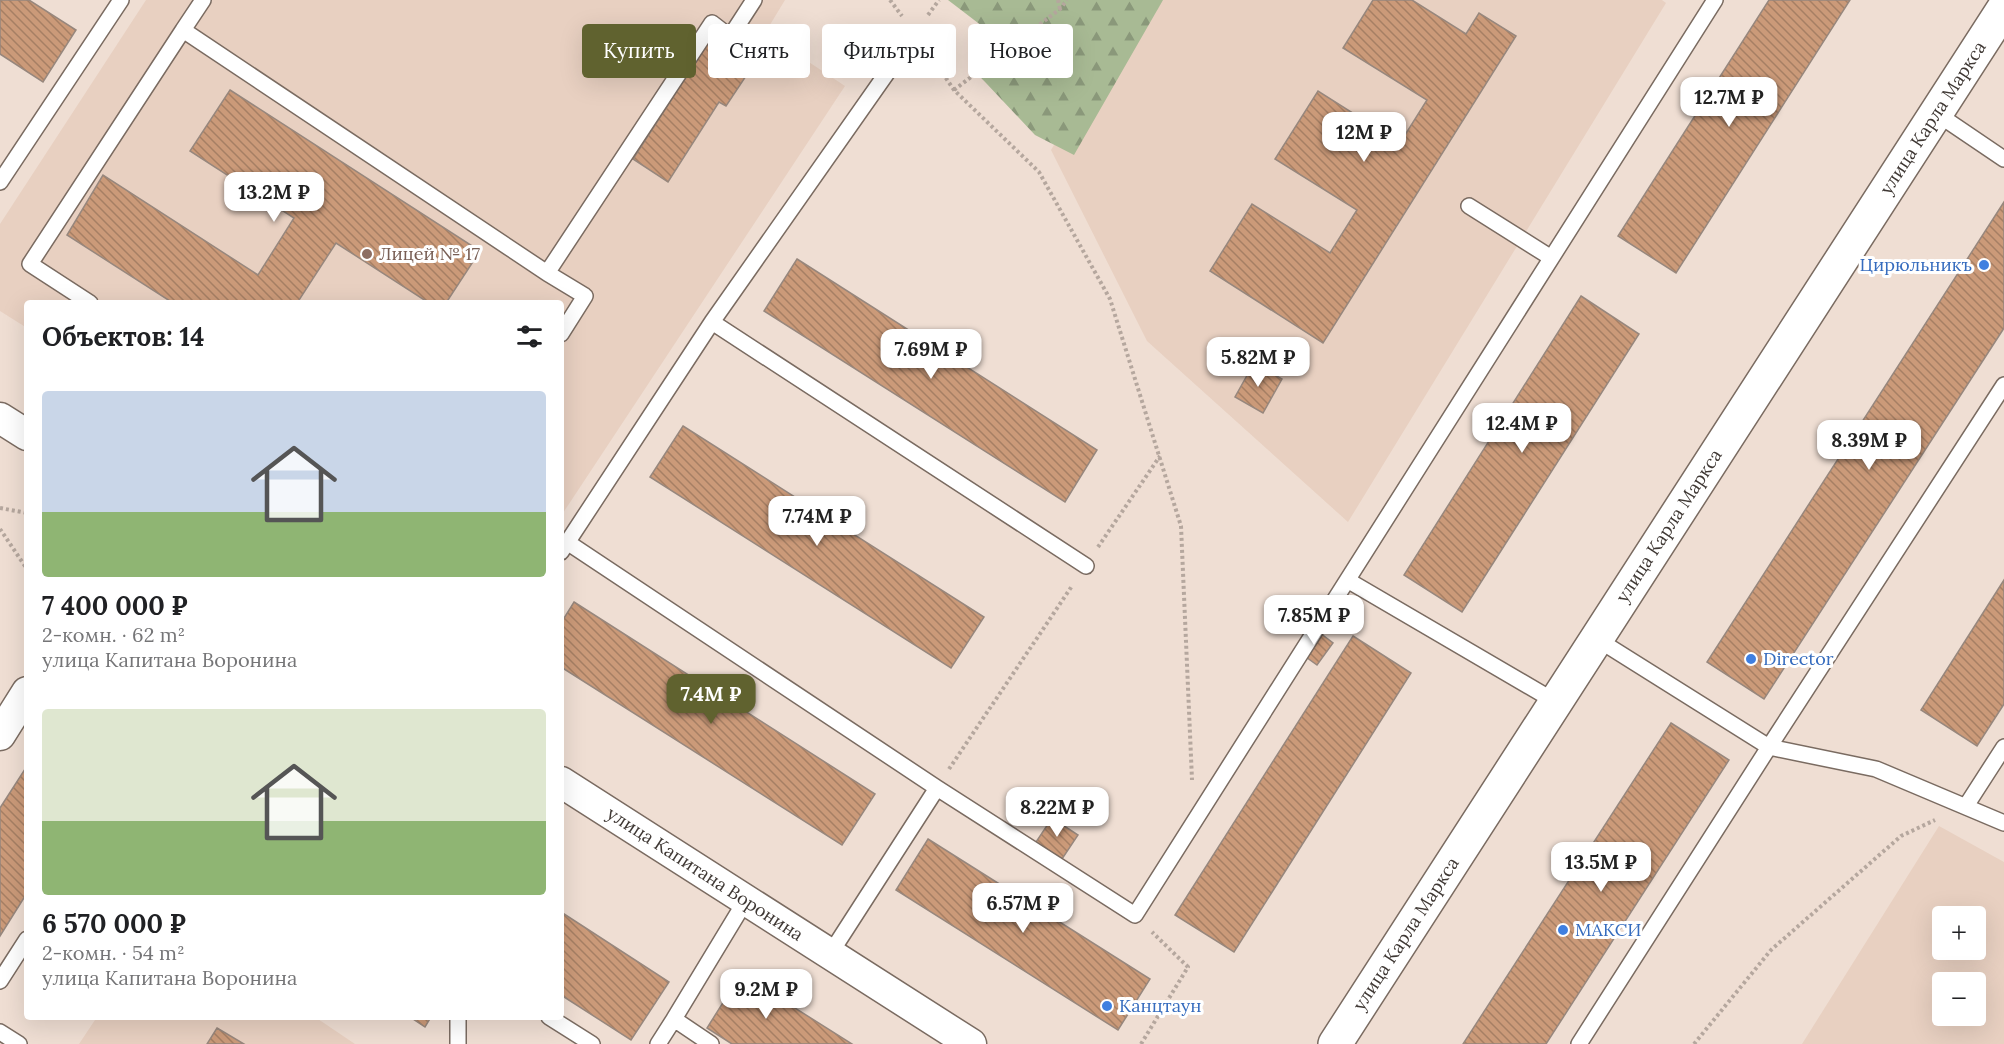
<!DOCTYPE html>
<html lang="ru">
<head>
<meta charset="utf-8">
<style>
	body { margin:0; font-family:Lora,serif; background:#f2f2f2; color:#202124; height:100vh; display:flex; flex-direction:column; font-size:22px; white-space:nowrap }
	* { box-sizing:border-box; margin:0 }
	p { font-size:20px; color:#757577 }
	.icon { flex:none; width:33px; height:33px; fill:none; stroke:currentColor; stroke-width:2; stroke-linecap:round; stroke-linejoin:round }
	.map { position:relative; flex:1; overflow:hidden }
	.drawer { position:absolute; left:24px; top:300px; width:540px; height:720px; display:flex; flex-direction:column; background:#fff; border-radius:6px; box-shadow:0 6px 24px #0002 }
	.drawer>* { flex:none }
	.guide { position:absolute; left:582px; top:24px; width:570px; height:54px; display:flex; gap:12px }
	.controls { position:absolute; left:1932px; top:906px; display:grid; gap:12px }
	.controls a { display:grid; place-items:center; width:54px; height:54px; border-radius:6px; background:#fff; box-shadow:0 6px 24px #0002; font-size:30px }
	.price { position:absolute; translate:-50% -51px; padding:0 14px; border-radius:12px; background:#fff; color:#222; font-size:20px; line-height:39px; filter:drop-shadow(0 2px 3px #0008) }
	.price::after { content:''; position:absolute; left:50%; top:36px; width:18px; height:14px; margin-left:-9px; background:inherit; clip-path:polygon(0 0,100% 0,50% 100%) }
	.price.selected { background:#60622f; color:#fff }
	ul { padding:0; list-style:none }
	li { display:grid; align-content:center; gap:12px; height:318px; padding:0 18px }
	li span { display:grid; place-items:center; height:186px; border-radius:6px; color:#555 }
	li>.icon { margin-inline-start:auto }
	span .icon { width:108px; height:108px; fill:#fffc; stroke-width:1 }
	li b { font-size:26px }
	h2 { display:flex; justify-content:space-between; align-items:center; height:72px; padding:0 18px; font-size:26px }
	.pill { padding:0 21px; border-radius:6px; background:#fff; box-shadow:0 6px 24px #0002; font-size:21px; line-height:54px }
	.pill.selected { background:#60622f; color:#fff }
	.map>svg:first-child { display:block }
	.built { fill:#e8d0c1; fill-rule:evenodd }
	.forest { fill:url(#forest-firs) }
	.building { fill:url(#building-back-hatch); stroke:#97877d; stroke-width:1.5 }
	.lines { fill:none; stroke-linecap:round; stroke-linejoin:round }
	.service-casing { stroke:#7a6b61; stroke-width:18 }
	.minor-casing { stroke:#7a6b61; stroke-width:33 }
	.tertiary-casing { stroke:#7a6b61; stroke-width:36 }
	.path { stroke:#b5a79e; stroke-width:4; stroke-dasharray:3 3; stroke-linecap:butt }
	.service { stroke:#fff; stroke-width:15 }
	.minor { stroke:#fff; stroke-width:30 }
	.tertiary { stroke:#fff; stroke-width:33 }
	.education-dot { fill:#8d6e63; stroke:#fff; stroke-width:2 }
	.shop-dot { fill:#3f7fe0; stroke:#fff; stroke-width:2 }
	.labels { text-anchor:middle; stroke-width:6; stroke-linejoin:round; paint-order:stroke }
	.street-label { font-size:18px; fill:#3f3834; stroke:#fff }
	.education-label { font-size:18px; fill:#785e54; stroke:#fff; text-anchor:start }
	.shop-label { font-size:18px; fill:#366cbe; stroke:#fff; text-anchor:start }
</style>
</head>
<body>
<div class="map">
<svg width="2004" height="1044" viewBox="0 0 2004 1044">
	<defs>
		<pattern id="forest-firs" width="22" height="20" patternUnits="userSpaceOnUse" patternTransform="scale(1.5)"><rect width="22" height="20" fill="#a8ba94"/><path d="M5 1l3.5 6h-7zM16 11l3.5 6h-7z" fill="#8a987a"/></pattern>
		<pattern id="building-back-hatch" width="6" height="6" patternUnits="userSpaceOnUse" patternTransform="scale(1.5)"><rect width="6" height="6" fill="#cb9a79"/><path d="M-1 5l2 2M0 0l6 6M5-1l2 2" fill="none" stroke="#a67f64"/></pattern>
	</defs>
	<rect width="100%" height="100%" fill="#efded3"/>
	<path class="built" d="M 146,0 L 785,0 L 765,33 L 845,86 L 561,516 L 561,303 L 27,303 L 27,328 L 0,311 L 0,224 Z
		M 1143,0 L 1662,0 L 1666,3 L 1348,522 L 1147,341 L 1051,150 Z
		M 1939,826 L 2004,862 L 2004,1044 L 1802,1044 ZM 1976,916 L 1976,950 L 1942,950 L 1942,916 ZM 1976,982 L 1976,1016 L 1942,1016 L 1942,982 Z
		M 97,1017 L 315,1017 L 355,1044 L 79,1044 Z"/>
	<path class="forest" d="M 948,0 L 1163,0 L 1074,155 L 1035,135 L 970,66 L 982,26 Z"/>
	<path class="building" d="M 0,0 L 29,0 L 76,30 L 43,82 L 0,54 Z
		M 1373,0 L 1412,0 L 1466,34 L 1479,13 L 1516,36 L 1323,343 L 1210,271 L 1252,204 L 1330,253 L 1357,210 L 1275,159 L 1318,91 L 1400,143 L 1427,100 L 1343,48 Z
		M 1769,0 L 1850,0 L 1676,273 L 1618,236 Z
		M 710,40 L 752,67 L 726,106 L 719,102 L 668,182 L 633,159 Z
		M 230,90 L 480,251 L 446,303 L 429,303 L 336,243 L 299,300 L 303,303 L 173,303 L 67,235 L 103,175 L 258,275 L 294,218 L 190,151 Z
		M 2004,202 L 2004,328 L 1764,699 L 1707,662 Z
		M 797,259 L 1097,450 L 1065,502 L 764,311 Z
		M 1581,296 L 1639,334 L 1462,612 L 1404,575 Z
		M 1254,363 L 1282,379 L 1263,413 L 1235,397 Z
		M 683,426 L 984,617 L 951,668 L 650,477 Z
		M 2004,580 L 2004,704 L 1977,746 L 1921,710 Z
		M 574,602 L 875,794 L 842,845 L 561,667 L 561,623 Z
		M 1311,626 L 1333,643 L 1317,665 L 1295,649 Z
		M 1353,636 L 1411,673 L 1234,952 L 1175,915 Z
		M 1671,723 L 1729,760 L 1546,1044 L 1463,1044 Z
		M 27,766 L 27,893 L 0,936 L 0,808 Z
		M 1052,818 L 1078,835 L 1062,859 L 1036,842 Z
		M 928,839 L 1150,979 L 1118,1030 L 896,890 Z
		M 561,912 L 669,982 L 631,1040 L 561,995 Z
		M 741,974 L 852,1044 L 732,1044 L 707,1028 Z
		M 410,1017 L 431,1017 L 425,1027 Z
		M 217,1028 L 244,1044 L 207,1044 Z"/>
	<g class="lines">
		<defs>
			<path id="service" d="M 183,30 L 203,0
				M 1936,113 L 2004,159
				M 0,182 L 121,0
				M 1469,206 L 1550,257
				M 90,303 L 30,264 L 183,30 L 547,273
				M 712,322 L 1086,566
				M 561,334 L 585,296 L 547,273 L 712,23 L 730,37 L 754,0
				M 2004,385 L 1769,747 L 1876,769 L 2004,823
				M 567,542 L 937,788 L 1135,915 C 1330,611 1520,304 1715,0
				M 561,552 L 712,322 L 915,33
				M 1349,581 L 1556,702
				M 1966,806 L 2004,747
				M 830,954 L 937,788
				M 0,981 L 27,939
				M 549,1017 L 592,1044
				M 0,1032 L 19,1044
				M 458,1044 L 458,1017
				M 658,1044 L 674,1019
				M 711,1044 L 674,1019 L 746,900
				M 1579,1044 L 1769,747 L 1597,639"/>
			<path id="minor" d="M 0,418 L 27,435
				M 0,735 L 27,692
				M 561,782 L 971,1044"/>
			<path id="tertiary" d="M 1335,1044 L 2004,8"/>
		</defs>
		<use href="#service" class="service-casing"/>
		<use href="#minor" class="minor-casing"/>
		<use href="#tertiary" class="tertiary-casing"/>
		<path class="path" d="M 890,0 L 902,16
			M 1058,0 L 1060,9
			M 928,15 L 939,0
			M 929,53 L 954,90 L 1039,172 L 1110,299 L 1181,526 L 1192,780
			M 954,90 L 1060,9 L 1067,0
			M 0,508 L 27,513
			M 0,529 L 27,569
			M 1098,547 L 1160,456
			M 949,769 L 1072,586
			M 1141,1044 L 1188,967 L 1152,932
			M 1694,1044 L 1771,950 L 1901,836 L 1935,820"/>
		<use href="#service" class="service"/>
		<use href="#minor" class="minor"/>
		<use href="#tertiary" class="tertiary"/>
	</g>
	<circle class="education-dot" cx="367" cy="254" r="6"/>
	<g class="shop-dot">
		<circle cx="1984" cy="265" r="6"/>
		<circle cx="1751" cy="659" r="6"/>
		<circle cx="1563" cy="930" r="6"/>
		<circle cx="1107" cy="1006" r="6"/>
	</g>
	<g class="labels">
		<g class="street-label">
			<text transform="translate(1933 118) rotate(-57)" y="6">улица Карла Маркса</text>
			<text transform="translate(1669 526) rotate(-57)" y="6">улица Карла Маркса</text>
			<text transform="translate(705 874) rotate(33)" y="6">улица Капитана Воронина</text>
			<text transform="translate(1406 934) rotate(-57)" y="6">улица Карла Маркса</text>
		</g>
		<g class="education-label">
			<text x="379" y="260">Лицей № 17</text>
		</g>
		<g class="shop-label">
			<text x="1972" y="271" text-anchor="end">Цирюльникъ</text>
			<text x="1763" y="665">Director</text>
			<text x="1575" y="936">МАКСИ</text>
			<text x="1119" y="1012">Канцтаун</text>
		</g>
	</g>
</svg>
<div class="controls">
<a>+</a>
<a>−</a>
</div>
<b class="price" style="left:1729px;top:128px">12.7M ₽</b>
<b class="price" style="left:1364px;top:163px">12M ₽</b>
<b class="price" style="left:274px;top:223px">13.2M ₽</b>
<b class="price" style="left:931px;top:380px">7.69M ₽</b>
<b class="price" style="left:1258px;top:388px">5.82M ₽</b>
<b class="price" style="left:1522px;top:454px">12.4M ₽</b>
<b class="price" style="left:1869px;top:471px">8.39M ₽</b>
<b class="price" style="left:817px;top:547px">7.74M ₽</b>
<b class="price" style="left:1314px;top:646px">7.85M ₽</b>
<b class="price selected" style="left:711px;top:725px">7.4M ₽</b>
<b class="price" style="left:1057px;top:838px">8.22M ₽</b>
<b class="price" style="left:1601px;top:893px">13.5M ₽</b>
<b class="price" style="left:1023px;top:934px">6.57M ₽</b>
<b class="price" style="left:766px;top:1020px">9.2M ₽</b>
<div class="guide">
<a class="pill selected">Купить</a>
<a class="pill">Снять</a>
<a class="pill">Фильтры</a>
<a class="pill">Новое</a>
</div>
<section class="drawer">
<h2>Объектов: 14<svg class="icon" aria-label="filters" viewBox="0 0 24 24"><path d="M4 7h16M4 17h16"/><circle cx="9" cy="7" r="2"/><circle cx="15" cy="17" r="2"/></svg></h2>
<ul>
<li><span style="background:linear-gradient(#c9d6e8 65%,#8fb573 0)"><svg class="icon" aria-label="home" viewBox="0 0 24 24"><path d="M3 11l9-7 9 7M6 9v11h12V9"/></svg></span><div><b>7 400 000 ₽</b><p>2-комн. · 62 m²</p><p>улица Капитана Воронина</p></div></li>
<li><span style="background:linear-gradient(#dfe7d0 60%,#8fb573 0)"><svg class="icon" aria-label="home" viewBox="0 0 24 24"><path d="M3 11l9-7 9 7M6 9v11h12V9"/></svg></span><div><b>6 570 000 ₽</b><p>2-комн. · 54 m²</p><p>улица Капитана Воронина</p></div></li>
</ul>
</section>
</div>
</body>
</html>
